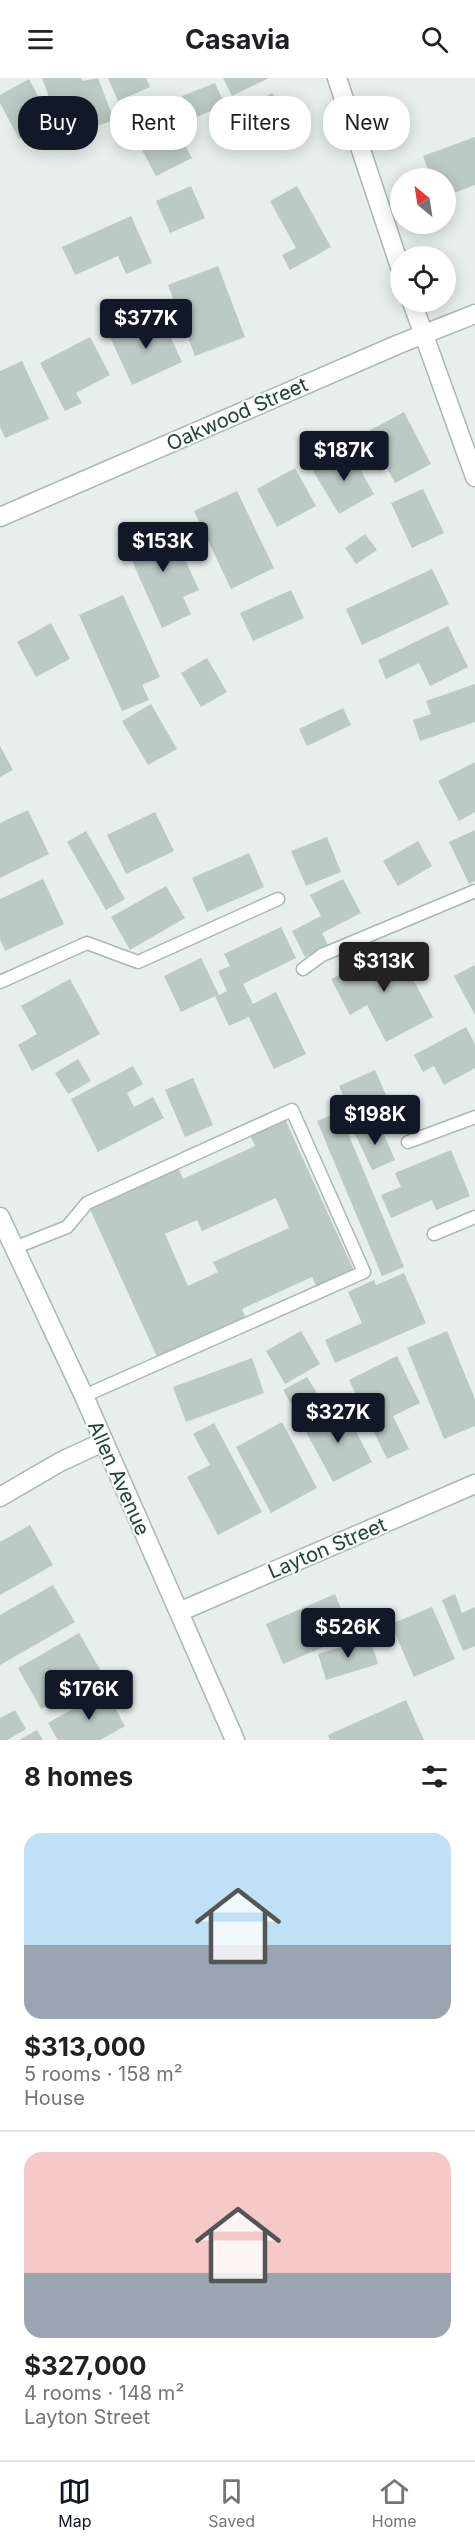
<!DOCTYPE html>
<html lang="en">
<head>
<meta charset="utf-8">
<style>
	body { margin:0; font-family:Inter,sans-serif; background:#f6f6f6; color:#202124; height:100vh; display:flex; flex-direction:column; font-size:22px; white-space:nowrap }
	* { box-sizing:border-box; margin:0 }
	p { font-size:20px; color:#757577 }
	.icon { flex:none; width:33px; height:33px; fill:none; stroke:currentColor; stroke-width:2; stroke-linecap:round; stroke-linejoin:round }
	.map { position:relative; height:1662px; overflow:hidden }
	.side { display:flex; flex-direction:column; background:#fff; flex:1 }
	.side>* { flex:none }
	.guide { position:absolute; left:18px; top:18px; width:440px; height:54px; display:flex; gap:12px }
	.needle { width:39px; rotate:330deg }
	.fabs { position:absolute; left:390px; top:90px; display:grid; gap:12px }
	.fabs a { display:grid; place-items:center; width:66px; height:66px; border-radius:50%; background:#fff; box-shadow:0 3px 15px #0003; font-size:30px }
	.price { position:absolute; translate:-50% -51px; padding:0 14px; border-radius:6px; background:#111827; color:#fff; font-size:20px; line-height:39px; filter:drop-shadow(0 2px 3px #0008) }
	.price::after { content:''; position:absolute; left:50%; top:36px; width:18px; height:14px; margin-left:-9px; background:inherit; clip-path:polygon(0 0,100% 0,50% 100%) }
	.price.selected { background:#222; color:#fff }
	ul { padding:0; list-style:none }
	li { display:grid; align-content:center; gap:12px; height:318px; padding:0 24px }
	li+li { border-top:2px solid #e0e0e0 }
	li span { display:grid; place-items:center; height:186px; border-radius:18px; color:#555 }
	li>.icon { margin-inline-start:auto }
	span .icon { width:108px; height:108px; fill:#fffc; stroke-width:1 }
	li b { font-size:26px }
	h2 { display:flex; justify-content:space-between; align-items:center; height:72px; padding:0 24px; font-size:26px }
	.pill { padding:0 21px; border-radius:24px; background:#fff; box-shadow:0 3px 15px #0003; font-size:21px; line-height:54px }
	.pill.selected { background:#111827; color:#fff }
	header { display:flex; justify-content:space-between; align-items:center; height:78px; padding:0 24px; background:#fff; font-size:27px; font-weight:700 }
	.tab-bar { display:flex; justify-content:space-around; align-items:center; height:84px; border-top:2px solid #e0e0e0; background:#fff; font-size:16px; color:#757577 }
	.tab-bar a { display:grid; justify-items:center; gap:3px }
	.tab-bar .selected { color:#111827 }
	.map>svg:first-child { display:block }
	.building { fill:#bbcac4; fill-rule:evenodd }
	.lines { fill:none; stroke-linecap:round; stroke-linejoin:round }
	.service-casing { stroke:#a8b8b2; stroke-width:15 }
	.minor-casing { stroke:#a8b8b2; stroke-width:21 }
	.tertiary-casing { stroke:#a8b8b2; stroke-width:21 }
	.service { stroke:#fff; stroke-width:12 }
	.minor { stroke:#fff; stroke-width:18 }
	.tertiary { stroke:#fff; stroke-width:18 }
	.labels { text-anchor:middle; stroke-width:4.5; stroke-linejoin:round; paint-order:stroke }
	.street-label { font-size:20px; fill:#24423a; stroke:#f7fbf9 }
</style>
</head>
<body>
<header><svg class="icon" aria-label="menu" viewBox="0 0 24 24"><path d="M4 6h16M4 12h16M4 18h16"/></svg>Casavia<svg class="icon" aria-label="search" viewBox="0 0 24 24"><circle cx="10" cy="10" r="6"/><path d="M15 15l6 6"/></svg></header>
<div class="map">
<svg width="475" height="1662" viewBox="0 0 475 1662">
	<rect width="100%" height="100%" fill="#e6efeb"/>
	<path class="building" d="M 42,0 L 81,0 L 83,3 L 98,0 L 114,42 L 64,60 Z
		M 108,0 L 146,0 L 150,9 L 118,23 Z
		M 223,0 L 269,0 L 232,18 Z
		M 29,1 L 51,43 L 19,61 L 0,25 L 0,17 Z
		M 215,5 L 225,27 L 192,41 L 182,18 Z
		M 272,15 L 288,42 L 241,69 L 225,42 Z
		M 177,53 L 192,80 L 156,98 L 142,72 Z
		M 475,59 L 475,107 L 446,118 L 446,100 L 431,100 L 423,78 Z
		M 191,108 L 205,140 L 170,155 L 156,123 Z
		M 297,108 L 331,169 L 290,192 L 282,177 L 296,170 L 270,123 Z
		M 131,138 L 152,185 L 126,196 L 118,178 L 75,197 L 62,169 Z
		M 218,188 L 245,259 L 195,278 L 168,207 Z
		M 160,236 L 182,284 L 132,307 L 110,259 Z
		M 90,259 L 110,297 L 76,315 L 82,325 L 65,333 L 40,285 Z
		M 22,283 L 49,341 L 5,360 L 0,349 L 0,293 Z
		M 404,334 L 431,386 L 395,405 L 367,354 Z
		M 349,372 L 374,416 L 339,436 L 313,393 Z
		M 295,390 L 316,428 L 277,449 L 257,411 Z
		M 423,411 L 444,455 L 412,470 L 391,425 Z
		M 237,413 L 274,490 L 231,511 L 194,433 Z
		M 168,445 L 199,512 L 183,519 L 191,536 L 162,550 L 124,465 Z
		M 365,456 L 377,472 L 356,486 L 345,470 Z
		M 432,491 L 449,526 L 362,567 L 346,531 Z
		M 291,512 L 304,540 L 253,563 L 240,535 Z
		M 123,517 L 160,599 L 142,607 L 149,622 L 122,633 L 79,537 Z
		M 51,545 L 70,581 L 36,599 L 17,564 Z
		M 448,548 L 468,589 L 430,608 L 419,585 L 386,601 L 378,582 Z
		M 207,580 L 227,614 L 201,629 L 181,595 Z
		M 475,606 L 475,644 L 420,663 L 413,642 L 431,636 L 426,623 Z
		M 151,626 L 177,671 L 148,687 L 122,643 Z
		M 343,630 L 351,647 L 307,668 L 299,651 Z
		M 0,668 L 13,692 L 0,699 Z
		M 475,684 L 475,734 L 459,743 L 438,703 Z
		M 28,732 L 49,776 L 0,800 L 0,745 Z
		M 155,734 L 174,773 L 126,796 L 107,757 Z
		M 475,752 L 475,803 L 469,806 L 449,764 Z
		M 86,753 L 125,821 L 106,832 L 67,764 Z
		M 327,759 L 341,794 L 306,808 L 291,773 Z
		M 418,763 L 432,788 L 398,808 L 383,783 Z
		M 249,775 L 264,809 L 207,834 L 192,800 Z
		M 43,801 L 64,846 L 5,873 L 0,861 L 0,821 Z
		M 343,801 L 361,835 L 322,855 L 328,867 L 305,879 L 292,853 L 321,838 L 310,817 Z
		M 166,808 L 185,840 L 130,872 L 111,839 Z
		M 281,849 L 296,880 L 243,906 L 253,926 L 276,914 L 306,976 L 274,991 L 249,939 L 229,948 L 215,918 L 181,934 L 164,898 L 201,880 L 219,917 L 227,913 L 218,893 L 230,888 L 224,876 Z
		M 395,867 L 433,939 L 386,964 L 367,927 L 350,937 L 331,901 Z
		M 475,887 L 475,937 L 454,898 Z
		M 70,901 L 100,956 L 32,993 L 18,967 L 37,956 L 21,928 Z
		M 466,949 L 475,966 L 475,990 L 444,1007 L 434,988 L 423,994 L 414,977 Z
		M 78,981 L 91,1003 L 68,1016 L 55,995 Z
		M 133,988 L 143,1006 L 127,1015 L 134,1029 L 153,1019 L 164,1040 L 98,1074 L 71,1021 Z
		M 375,992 L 386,1017 L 350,1034 L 339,1008 Z
		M 193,1000 L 213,1047 L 185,1059 L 165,1012 Z
		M 339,1034 L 404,1189 L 382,1198 L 317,1043 Z
		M 285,1041 L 355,1195 L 318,1212 L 312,1199 L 242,1231 L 246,1241 L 158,1281 L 89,1129 L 178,1089 L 183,1101 L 255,1068 L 250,1057 ZM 276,1120 L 289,1150 L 213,1184 L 218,1194 L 188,1208 L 165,1156 L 197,1142 L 202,1153 Z
		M 378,1043 L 395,1082 L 372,1092 L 354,1054 Z
		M 451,1072 L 470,1118 L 436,1132 L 432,1122 L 391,1140 L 381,1117 L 401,1109 L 395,1095 Z
		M 404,1195 L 426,1245 L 335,1285 L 325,1262 L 362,1245 L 348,1214 L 374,1202 L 376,1207 Z
		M 301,1253 L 320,1286 L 285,1306 L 266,1273 Z
		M 447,1253 L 475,1321 L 475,1348 L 444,1361 L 407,1270 Z
		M 397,1278 L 420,1325 L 393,1338 L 409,1371 L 387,1381 L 349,1302 Z
		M 252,1280 L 264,1315 L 186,1344 L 173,1309 Z
		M 307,1299 L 323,1325 L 299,1339 L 283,1312 Z
		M 342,1327 L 372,1384 L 333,1404 L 303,1348 Z
		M 282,1344 L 317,1410 L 271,1435 L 236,1369 Z
		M 214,1345 L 262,1434 L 218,1457 L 187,1399 L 210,1387 L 193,1356 Z
		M 30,1447 L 53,1487 L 0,1517 L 0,1464 Z
		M 53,1507 L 75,1544 L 0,1587 L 0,1537 Z
		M 335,1516 L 352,1557 L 283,1586 L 266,1546 Z
		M 455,1516 L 462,1535 L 475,1529 L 475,1568 L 463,1573 L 442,1522 Z
		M 432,1529 L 455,1581 L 414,1599 L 391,1546 Z
		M 79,1555 L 102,1595 L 41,1631 L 18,1590 Z
		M 370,1560 L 378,1586 L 326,1602 L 318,1576 Z
		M 105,1612 L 125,1648 L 100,1662 L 58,1662 L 48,1645 Z
		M 406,1622 L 424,1662 L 330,1662 L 328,1657 Z
		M 15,1632 L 26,1651 L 7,1662 L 0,1662 L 0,1640 Z
		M 37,1652 L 43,1662 L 19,1662 Z"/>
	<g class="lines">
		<defs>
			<path id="service" d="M 303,891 L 322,877 L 475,813
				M 0,904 L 87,865 L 138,884 L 278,821
				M 408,1064 L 475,1039
				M 434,1156 L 475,1139
				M 14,1170 L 67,1149 L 87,1125 L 292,1032 L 364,1194 L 84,1318"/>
			<path id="minor" d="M 337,0 L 400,189
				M 412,224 L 475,399
				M 0,439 L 399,266 L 475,236
				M 0,1419 L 60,1384 L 103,1364
				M 179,1534 L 475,1406"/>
			<path id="tertiary" d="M 0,1139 L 84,1318 L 235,1662"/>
		</defs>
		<use href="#service" class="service-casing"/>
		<use href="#minor" class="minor-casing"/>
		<use href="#tertiary" class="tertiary-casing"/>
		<use href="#service" class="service"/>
		<use href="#minor" class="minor"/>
		<use href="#tertiary" class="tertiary"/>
	</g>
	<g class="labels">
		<g class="street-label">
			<text transform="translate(237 336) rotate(-24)" y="7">Oakwood Street</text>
			<text transform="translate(119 1400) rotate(66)" y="7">Allen Avenue</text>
			<text transform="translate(327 1470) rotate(-23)" y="7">Layton Street</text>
		</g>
	</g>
</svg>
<div class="fabs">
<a><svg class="needle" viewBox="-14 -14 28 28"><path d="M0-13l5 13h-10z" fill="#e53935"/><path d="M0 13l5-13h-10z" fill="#757577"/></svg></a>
<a><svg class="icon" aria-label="locate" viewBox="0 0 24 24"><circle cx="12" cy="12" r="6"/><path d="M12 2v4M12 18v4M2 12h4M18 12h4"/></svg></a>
</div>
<b class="price" style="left:146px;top:272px">$377K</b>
<b class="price" style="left:344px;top:404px">$187K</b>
<b class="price" style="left:163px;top:495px">$153K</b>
<b class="price selected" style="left:384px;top:915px">$313K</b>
<b class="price" style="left:375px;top:1068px">$198K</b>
<b class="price" style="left:338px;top:1366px">$327K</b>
<b class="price" style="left:348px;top:1581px">$526K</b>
<b class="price" style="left:89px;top:1643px">$176K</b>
<div class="guide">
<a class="pill selected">Buy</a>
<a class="pill">Rent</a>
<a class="pill">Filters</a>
<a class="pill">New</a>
</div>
</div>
<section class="side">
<h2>8 homes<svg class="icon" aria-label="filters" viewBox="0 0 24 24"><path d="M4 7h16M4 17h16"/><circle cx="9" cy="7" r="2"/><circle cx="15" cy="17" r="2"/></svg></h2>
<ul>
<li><span style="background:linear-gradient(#bfe0f5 60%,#9aa5b1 0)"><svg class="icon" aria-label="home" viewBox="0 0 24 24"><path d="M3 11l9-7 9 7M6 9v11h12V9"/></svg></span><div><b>$313,000</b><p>5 rooms · 158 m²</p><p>House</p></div></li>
<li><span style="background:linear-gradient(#f6c9c9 65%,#9aa5b1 0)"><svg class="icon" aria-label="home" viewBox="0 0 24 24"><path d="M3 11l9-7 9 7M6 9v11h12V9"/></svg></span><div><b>$327,000</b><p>4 rooms · 148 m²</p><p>Layton Street</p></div></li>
</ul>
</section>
<nav class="tab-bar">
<a class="selected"><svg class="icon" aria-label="map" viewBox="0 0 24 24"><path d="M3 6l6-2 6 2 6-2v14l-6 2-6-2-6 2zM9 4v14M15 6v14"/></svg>Map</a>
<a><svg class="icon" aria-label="saved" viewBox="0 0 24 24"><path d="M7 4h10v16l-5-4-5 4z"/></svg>Saved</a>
<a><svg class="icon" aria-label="home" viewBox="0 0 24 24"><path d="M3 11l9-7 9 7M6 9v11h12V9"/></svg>Home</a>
</nav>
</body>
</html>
